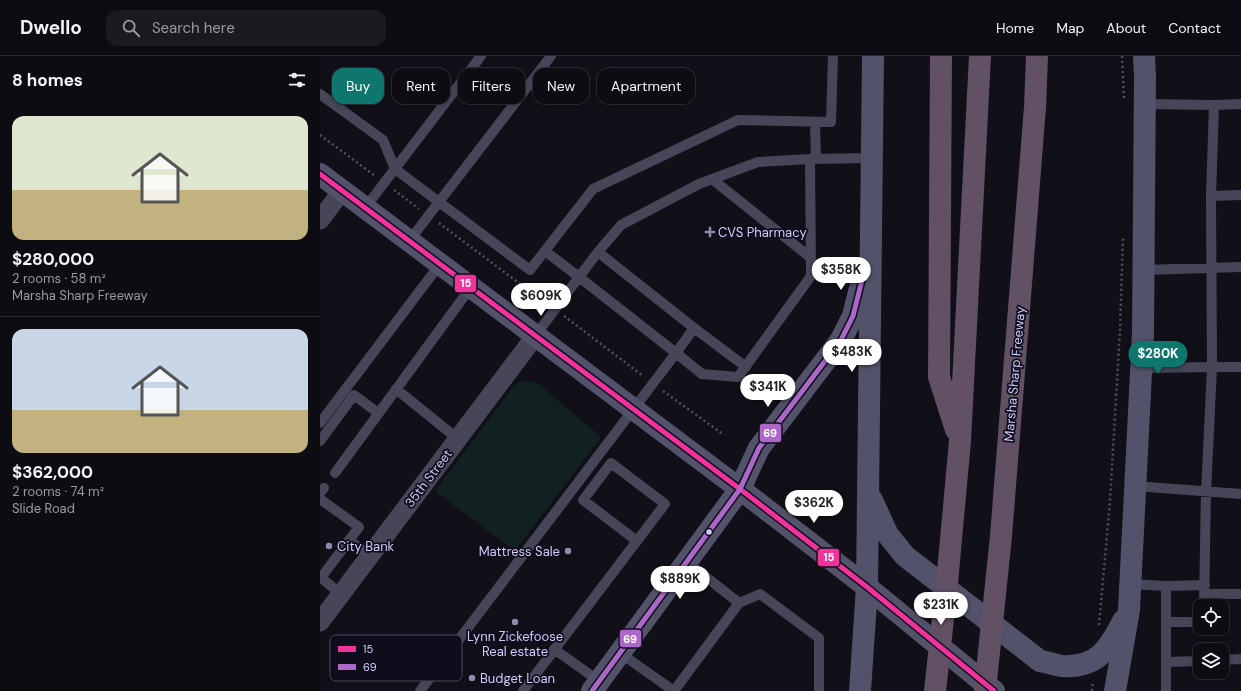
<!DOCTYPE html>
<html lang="en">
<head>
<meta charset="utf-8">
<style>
	body { margin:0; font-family:"DM Sans",sans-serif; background:#1b1a20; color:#f1f3f6; height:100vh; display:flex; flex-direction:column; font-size:15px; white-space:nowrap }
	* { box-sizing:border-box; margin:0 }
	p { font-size:13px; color:#9a9b9f }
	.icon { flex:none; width:22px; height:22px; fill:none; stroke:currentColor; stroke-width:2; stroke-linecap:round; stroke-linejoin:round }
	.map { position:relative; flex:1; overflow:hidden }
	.sheet { display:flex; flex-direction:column; background:#0d0c12; width:320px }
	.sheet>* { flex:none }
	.top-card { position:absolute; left:12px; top:12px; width:380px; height:36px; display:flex; gap:8px }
	.fabs { position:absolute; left:873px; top:543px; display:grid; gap:8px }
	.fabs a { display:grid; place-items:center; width:36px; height:36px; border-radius:8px; background:#0d0c12; box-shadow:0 2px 6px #0003,0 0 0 1px #2d2c32; font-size:20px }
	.price { position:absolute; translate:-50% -34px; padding:0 9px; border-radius:14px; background:#fff; color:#222; font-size:13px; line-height:26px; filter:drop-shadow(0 1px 2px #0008) }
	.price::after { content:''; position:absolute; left:50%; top:24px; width:12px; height:9px; margin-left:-6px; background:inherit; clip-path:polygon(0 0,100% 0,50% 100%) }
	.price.selected { background:#0f766e; color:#fff }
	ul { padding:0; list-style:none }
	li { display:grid; align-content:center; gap:8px; height:212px; padding:0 12px }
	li+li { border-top:1px solid #2d2c32 }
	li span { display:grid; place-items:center; height:124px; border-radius:12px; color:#555 }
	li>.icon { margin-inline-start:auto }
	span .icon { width:72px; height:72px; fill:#fffc; stroke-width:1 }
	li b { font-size:17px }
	h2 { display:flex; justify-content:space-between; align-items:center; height:48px; padding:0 12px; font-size:17px }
	.pill { padding:0 14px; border-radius:12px; background:#0d0c12; box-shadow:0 2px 6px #0003,0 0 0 1px #2d2c32; font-size:14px; line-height:36px }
	.pill.selected { background:#0f766e; color:#fff }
	header { display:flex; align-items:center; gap:24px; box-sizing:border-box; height:56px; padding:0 20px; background:#0d0c12; border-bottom:1px solid #2d2c32 }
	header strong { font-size:19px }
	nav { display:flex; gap:22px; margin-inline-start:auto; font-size:14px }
	.search { width:280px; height:36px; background:#1b1a20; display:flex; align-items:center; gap:10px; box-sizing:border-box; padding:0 14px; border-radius:12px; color:#9a9b9f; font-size:15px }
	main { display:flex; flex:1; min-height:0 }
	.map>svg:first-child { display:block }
	.green { fill:#112122 }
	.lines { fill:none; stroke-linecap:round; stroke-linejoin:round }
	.path { stroke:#48555f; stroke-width:2.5; stroke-dasharray:2 3; stroke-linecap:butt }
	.service { stroke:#464658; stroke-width:10 }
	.minor { stroke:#464658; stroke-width:19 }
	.secondary { stroke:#52526a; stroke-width:22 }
	.motorway { stroke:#625064; stroke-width:22 }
	.motorway-bridge { stroke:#625064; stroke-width:22 }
	.bus-1-casing { stroke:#0f0d1b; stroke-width:8 }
	.bus-2-casing { stroke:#0f0d1b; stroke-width:8 }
	.bus-1 { stroke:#ef339a; stroke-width:5 }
	.bus-2 { stroke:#ac68c9; stroke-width:5 }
	.poi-dot { fill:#8d8aab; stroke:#0f0d1b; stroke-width:1.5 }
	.bus-dot { fill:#d0ccfa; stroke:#0f0d1b; stroke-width:1.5 }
	.labels { text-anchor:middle; stroke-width:3.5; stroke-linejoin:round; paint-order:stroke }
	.poi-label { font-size:13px; fill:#d0ccfa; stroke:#0f0d1b; text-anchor:start }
	.street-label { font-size:13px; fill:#d0ccfa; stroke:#0f0d1b }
	.key { fill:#0f0d1b; stroke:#49465e; stroke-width:1 }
	.key-label { font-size:11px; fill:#d0ccfa }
	.line-badge { stroke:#0f0d1b; stroke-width:1.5 }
	.badge-label { font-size:11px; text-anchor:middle; font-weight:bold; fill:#fff }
</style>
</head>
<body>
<header>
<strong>Dwello</strong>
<div class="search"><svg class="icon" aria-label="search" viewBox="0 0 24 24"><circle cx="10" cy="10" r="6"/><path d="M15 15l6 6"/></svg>Search here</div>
<nav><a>Home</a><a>Map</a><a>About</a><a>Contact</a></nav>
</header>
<main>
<section class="sheet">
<h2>8 homes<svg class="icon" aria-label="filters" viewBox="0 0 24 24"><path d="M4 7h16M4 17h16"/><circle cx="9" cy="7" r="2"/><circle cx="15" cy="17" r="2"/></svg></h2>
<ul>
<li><span style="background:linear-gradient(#dfe7d0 60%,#c2b280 0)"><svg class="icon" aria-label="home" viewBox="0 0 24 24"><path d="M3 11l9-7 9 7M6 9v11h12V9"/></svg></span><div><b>$280,000</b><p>2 rooms · 58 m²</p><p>Marsha Sharp Freeway</p></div></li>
<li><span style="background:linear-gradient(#c9d6e8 65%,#c2b280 0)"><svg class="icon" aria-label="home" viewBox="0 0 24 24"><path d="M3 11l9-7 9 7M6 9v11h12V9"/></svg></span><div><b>$362,000</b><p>2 rooms · 74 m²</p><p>Slide Road</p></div></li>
</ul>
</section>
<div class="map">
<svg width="921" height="635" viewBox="0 0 921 635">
	<rect width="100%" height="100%" fill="#111018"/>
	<path class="green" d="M 204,325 L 216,326 L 281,381 L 195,495 L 115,435 L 194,330 L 199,326 Z"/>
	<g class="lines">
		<path class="path" d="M 802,0 L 804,43
			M 0,79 L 54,119
			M 74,134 L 99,153
			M 119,167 L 224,246
			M 244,260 L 323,320
			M 343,335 L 404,379
			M 779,569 L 790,445 L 800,274 L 803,182
			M 772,635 L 773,625"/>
		<path class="service" d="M 0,38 L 63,84 L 75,113 L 210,214 L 273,133 L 418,64 L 511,66 L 513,0
			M 824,48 L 894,49
			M 921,48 L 894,49 L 891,140 L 892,311 L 921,311
			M 495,66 L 496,103
			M 392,123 L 491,202
			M 891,140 L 921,139
			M 45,152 L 161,0
			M 89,185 L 231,0
			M 278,196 L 301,169 L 379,128 L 438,106 L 490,103
			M 823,214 L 921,211
			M 374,272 L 426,311
			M 216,279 L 259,221 L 225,195
			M 821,312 L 892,311 L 886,436 L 884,550
			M 76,333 L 138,383
			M 0,367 L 120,208
			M 0,385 L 34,339 L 58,357
			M 15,417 L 151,231
			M 815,430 L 921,438
			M 0,437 L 4,432
			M 0,443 L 39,471 L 0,523
			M 29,484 L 50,500
			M 1,522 L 21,538
			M 810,528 L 846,530 L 846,606
			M 846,530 L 885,529
			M 884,538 L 921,538
			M 419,547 L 440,538 L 499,582 L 499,635
			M 846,566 L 880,566
			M 234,593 L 279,625
			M 300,597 L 354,635 L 419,547 L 367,506
			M 902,604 L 921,603
			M 100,635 L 356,297 L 259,221 L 278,196 L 374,272 L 356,297 L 382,318 L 418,321 L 491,220 L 490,103 L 552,102
			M 203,635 L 345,448 L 291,407 L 263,444 L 317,485
			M 846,635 L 846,606 L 880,605"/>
		<path class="minor" d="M 0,164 L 22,135
			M 0,566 L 216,279"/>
		<path class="secondary" d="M 0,118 L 420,433 L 547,531 L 674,635
			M 551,442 L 568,479 L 585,500 L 720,605 C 727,606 735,609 742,610 C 777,612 788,594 803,565
			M 272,635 L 420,433 L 439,392 L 521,284 L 533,260 L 542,224
			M 540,635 L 547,531 L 553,0
			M 795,635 L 809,554 L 823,277 L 825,20 L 824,0"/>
		<path class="motorway" d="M 621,0 L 619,321 L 636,374
			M 681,480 L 715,51 L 717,0
			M 627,527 L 640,385 L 660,0"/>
		<path class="motorway-bridge" d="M 615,635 L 627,527
			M 665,635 L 681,480"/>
		<defs>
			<path id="bus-1" d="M 0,118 L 420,433 L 547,531 L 674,635"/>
			<path id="bus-2" d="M 272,635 L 420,433 L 439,392 L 521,284 L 533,260 L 543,220"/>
		</defs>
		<use href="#bus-1" class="bus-1-casing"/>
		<use href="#bus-2" class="bus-2-casing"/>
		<use href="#bus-1" class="bus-1"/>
		<use href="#bus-2" class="bus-2"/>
	</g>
	<g class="poi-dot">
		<path d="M388 170h4v4h4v4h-4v4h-4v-4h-4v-4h4z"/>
		<circle cx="9" cy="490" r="4"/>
		<circle cx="248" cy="495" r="4"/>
		<circle cx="195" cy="566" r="4"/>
		<circle cx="152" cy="622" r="4"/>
	</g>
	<circle class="bus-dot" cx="389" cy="476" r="3.5"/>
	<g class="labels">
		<g class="poi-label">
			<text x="398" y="181">CVS Pharmacy</text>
			<text x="17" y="495">City Bank</text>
			<text x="240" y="500" text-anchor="end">Mattress Sale</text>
			<text x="195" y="585" text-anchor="middle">Lynn Zickefoose<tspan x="195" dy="15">Real estate</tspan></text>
			<text x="160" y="627">Budget Loan</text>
		</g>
		<g class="street-label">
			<text transform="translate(694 318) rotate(-85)" y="5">Marsha Sharp Freeway</text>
			<text transform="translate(108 422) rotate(-53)" y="5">35th Street</text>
		</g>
	</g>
	<rect x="10" y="579" width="132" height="46" rx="6" class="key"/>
	<rect x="18" y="590" width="18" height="6" fill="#ef339a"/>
	<rect x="18" y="608" width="18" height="6" fill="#ac68c9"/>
	<g class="key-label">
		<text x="43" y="597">15</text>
		<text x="43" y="615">69</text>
	</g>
	<g class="line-badge">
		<rect x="134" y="218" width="23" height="19" rx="4" fill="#ef339a"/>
		<rect x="439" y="367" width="23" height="20" rx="4" fill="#ac68c9"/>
		<rect x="497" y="492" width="23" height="19" rx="4" fill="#ef339a"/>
		<rect x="299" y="573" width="23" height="19" rx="4" fill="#ac68c9"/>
	</g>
	<g class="badge-label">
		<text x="146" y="231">15</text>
		<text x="450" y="381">69</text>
		<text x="509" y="505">15</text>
		<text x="310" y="587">69</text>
	</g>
</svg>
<div class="fabs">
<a><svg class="icon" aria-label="locate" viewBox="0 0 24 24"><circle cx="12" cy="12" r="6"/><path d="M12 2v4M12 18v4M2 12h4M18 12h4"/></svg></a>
<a><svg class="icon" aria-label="layers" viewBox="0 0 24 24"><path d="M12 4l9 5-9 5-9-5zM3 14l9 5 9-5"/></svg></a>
</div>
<b class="price" style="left:521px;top:235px">$358K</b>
<b class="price" style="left:221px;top:261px">$609K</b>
<b class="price" style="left:532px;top:317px">$483K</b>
<b class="price selected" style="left:838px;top:319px">$280K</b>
<b class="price" style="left:448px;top:352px">$341K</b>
<b class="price" style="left:494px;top:468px">$362K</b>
<b class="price" style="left:360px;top:544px">$889K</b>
<b class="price" style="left:621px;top:570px">$231K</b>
<div class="top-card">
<a class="pill selected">Buy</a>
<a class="pill">Rent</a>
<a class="pill">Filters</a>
<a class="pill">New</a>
<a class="pill">Apartment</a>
</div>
</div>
</main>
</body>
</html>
